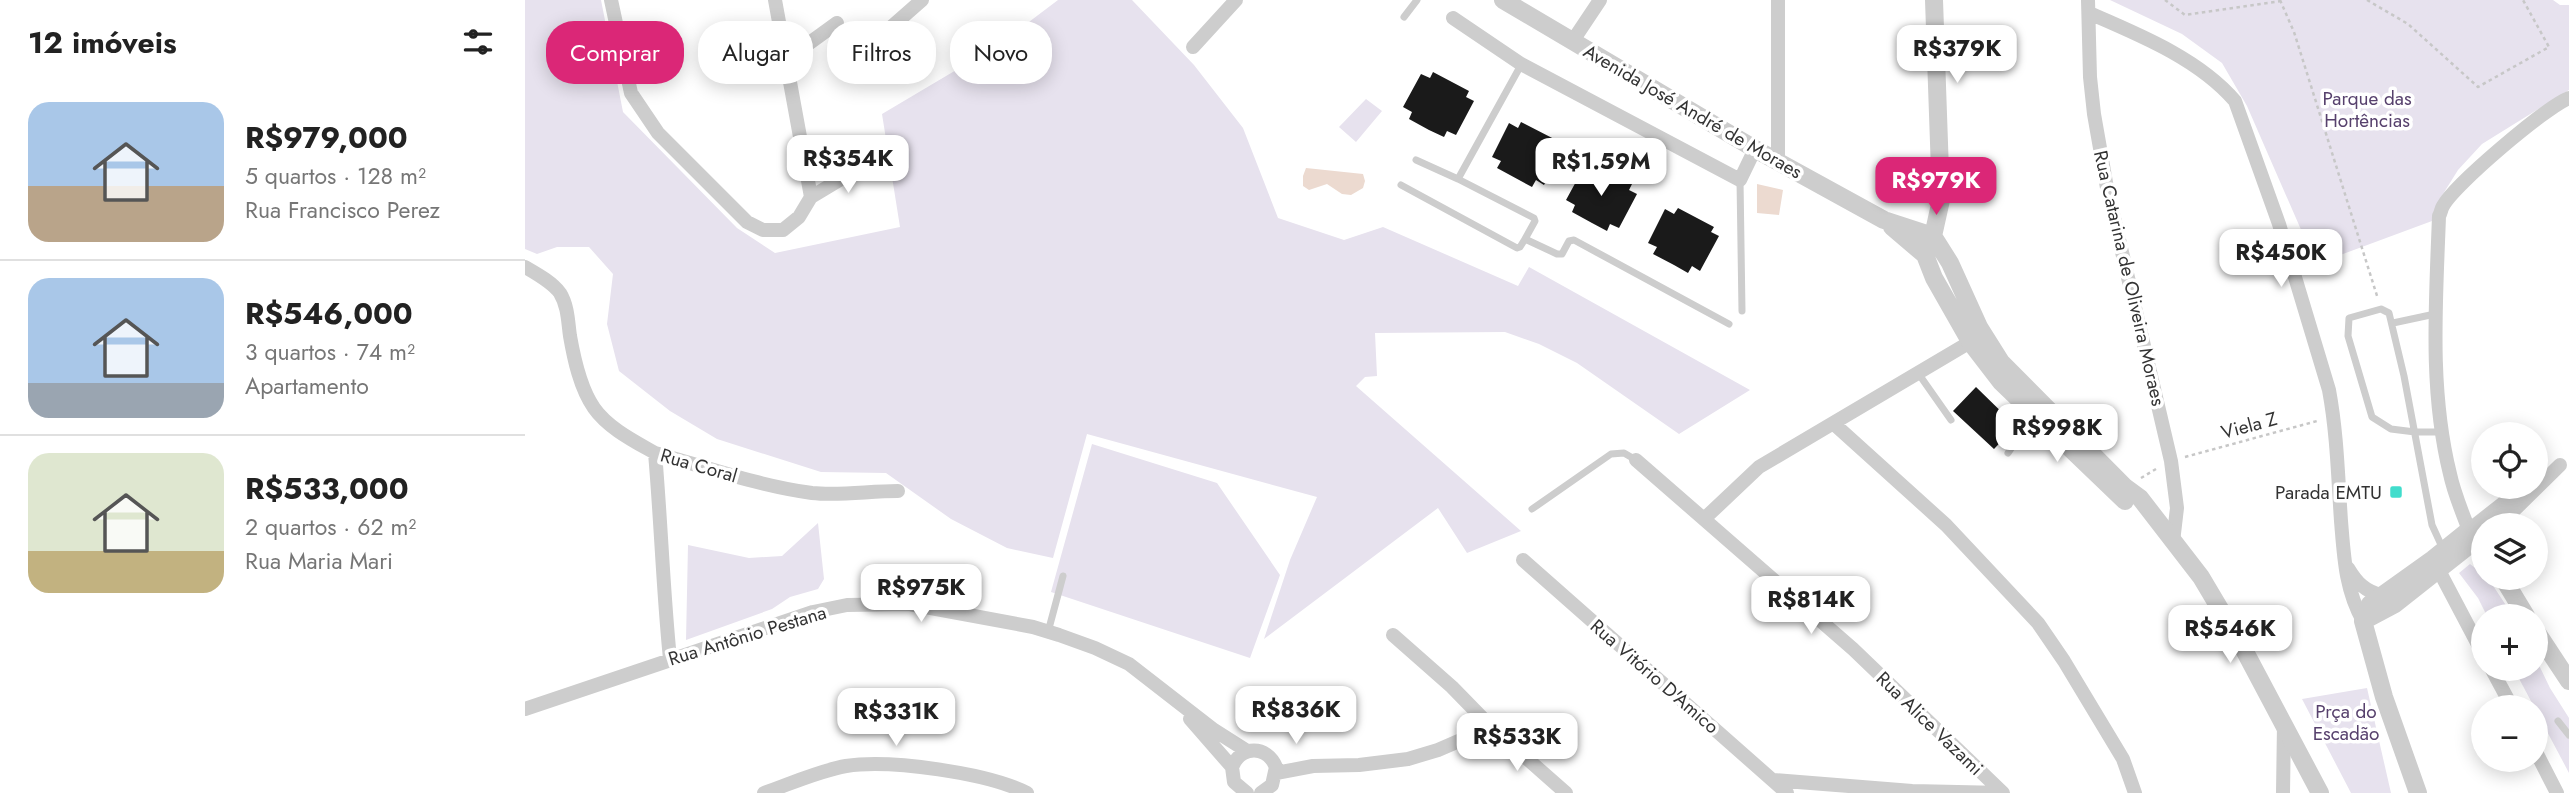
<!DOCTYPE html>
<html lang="pt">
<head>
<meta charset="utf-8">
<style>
	body { margin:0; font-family:Jost,sans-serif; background:#f2f2f2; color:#222; height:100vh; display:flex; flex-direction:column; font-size:26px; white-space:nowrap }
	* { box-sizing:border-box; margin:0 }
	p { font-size:23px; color:#767676 }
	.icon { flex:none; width:38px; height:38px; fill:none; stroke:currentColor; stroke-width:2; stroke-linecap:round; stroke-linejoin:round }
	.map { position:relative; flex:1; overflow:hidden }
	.drawer { display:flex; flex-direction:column; background:#fff; width:525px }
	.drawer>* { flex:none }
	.guide { position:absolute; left:21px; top:21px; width:665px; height:63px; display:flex; gap:14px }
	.fabs { position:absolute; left:1946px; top:422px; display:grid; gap:14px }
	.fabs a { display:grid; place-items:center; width:77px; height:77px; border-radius:50%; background:#fff; box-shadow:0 4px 18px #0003; font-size:35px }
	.price { position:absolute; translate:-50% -60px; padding:0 16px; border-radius:14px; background:#fff; color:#222; font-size:23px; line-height:46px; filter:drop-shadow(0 2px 4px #0008) }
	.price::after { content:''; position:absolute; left:50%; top:42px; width:21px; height:16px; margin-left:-10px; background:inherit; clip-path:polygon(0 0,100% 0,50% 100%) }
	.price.current { background:#db2777; color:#fff }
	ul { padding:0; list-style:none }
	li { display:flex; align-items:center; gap:21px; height:175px; padding:0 28px }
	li+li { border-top:2px solid #e0e0e0 }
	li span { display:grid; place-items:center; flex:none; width:196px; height:140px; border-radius:21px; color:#555 }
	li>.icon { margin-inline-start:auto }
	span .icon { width:84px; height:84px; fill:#fffc; stroke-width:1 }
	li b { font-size:30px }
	h2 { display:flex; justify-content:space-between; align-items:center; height:84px; padding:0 28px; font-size:30px }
	.chip { padding:0 24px; border-radius:28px; background:#fff; box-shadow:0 4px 18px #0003; font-size:24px; line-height:63px }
	.chip.current { background:#db2777; color:#fff }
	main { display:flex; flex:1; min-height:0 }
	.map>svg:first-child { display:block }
	.green { fill:#e7e2ee }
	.water { fill:#ecdad0 }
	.building { fill:#1a1a1a }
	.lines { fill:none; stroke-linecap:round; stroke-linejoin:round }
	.path { stroke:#c7c7c7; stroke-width:2.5; stroke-dasharray:3.5 3.5; stroke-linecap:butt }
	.service { stroke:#cdcdcd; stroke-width:7 }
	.minor { stroke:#cdcdcd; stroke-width:14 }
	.tertiary { stroke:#cdcdcd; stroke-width:18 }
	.poi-dot { fill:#41ddcc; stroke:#fff; stroke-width:2.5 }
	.labels { text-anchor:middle; stroke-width:7; stroke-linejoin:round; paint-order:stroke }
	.park-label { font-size:19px; fill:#57416d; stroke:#fff }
	.street-label { font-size:19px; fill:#333; stroke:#fff }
	.poi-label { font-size:19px; fill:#333; stroke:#fff; text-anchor:end }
</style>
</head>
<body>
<main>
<section class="drawer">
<h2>12 imóveis<svg class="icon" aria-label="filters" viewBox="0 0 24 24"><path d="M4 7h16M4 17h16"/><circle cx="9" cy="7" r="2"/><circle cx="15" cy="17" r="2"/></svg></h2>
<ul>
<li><span style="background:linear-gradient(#a9c7e8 60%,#b9a48a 0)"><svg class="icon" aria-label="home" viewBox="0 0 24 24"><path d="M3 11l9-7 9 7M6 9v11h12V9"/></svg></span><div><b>R$979,000</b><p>5 quartos · 128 m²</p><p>Rua Francisco Perez</p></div></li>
<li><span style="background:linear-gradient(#a9c7e8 75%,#9aa5b1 0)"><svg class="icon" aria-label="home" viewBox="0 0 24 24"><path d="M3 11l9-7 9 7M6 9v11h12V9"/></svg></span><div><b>R$546,000</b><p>3 quartos · 74 m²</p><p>Apartamento</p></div></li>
<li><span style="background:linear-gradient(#dfe7d0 70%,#c2b280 0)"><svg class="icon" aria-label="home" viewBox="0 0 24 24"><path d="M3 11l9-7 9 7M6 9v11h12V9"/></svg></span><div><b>R$533,000</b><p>2 quartos · 62 m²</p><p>Rua Maria Mari</p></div></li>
</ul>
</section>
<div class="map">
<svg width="2044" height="793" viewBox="0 0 2044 793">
	<rect width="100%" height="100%" fill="#fff"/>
	<path class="green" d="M 0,0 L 76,0 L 98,112 L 212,228 L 250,253 L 375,227 L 357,114 L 475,44 L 533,0 L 607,0 L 669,65 L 718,128 L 753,218 L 819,240 L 858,227 L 993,286 L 1004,267 L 1225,390 L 1154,434 L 1052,363 L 1014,344 L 980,332 L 850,333 L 852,376 L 840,377 L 831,386 L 996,531 L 942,553 L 913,508 L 739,639 L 765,560 L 792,497 L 562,434 L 528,558 L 482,548 L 426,519 L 361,473 L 296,472 L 192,439 L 145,411 L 94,371 L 82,324 L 88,274 L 64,247 L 32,247 L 12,254 L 0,249 Z
		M 1585,0 L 2028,0 L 2035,5 L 2044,5 L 2044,90 L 1957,144 L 1933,170 L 1918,194 L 1907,221 L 1791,264 L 1722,106 L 1697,63 L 1657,34 Z
		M 841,99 L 857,111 L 831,142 L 814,127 Z
		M 567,444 L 692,483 L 755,575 L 725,658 L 526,592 Z
		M 293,523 L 299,579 L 293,589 L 265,597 L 247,609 L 161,640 L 163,545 L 224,558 L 257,556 Z
		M 1945,564 L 1958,574 L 1958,578 L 1963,578 L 1988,616 L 1962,616 L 1953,598 L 1934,573 Z
		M 2011,659 L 2025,688 L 2044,718 L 2044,773 L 1989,669 L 2011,668 Z
		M 1842,688 L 1866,793 L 1826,793 L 1777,699 Z"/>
	<path class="water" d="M 781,168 L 838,174 L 840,181 L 838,188 L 826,195 L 817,194 L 802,184 L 784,190 L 778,186 L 778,176 Z
		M 1232,184 L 1258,190 L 1254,215 L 1232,213 Z"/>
	<path class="building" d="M 908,72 L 944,91 L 941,97 L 949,101 L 931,135 L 922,131 L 919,137 L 904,130 L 884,119 L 887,112 L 878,107 L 896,74 L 905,78 Z
		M 996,122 L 1033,141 L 1030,146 L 1037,150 L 1019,185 L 1011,180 L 1007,187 L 972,168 L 976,161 L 967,157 L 984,123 L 993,128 Z
		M 1071,165 L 1107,184 L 1104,190 L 1112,194 L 1094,228 L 1085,224 L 1082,231 L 1067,223 L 1047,212 L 1050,205 L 1041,200 L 1059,167 L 1068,172 Z
		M 1153,208 L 1189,227 L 1186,232 L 1194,236 L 1175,271 L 1167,266 L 1163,273 L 1149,265 L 1128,254 L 1132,247 L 1123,243 L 1140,209 L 1149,214 Z
		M 1451,387 L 1491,426 L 1469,449 L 1428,411 Z"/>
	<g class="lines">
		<path class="path" d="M 1640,0 L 1660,15 L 1756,1
			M 1755,0 L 1769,32 L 1853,299
			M 1842,0 L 1883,24 L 1953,87 L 2024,47 L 1998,0
			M 1660,457 L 1792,421
			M 1616,478 L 1631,469"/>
		<path class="service" d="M 879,17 L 892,0
			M 996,65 L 933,179 L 1009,218 L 1010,221 L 1000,239 L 1032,254 L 1037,254 L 1044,241 L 1049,240 L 1204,324
			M 891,160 L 933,179
			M 1215,180 L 1217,311
			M 876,185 L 992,248 L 995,247 L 1000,239
			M 1868,323 L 1910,314
			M 1393,373 L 1426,420
			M 1917,432 L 1890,432 L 1866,429 L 1847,417 L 1823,336 L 1824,318 L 1856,309 L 1864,313 L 1879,376 L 1907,525 L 1918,549
			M 1483,453 L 1508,416
			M 1007,509 L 1086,454 L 1099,453 L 1111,460
			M 523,632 L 538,576
			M 2033,721 L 2044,735"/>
		<path class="minor" d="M 86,0 L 106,93 L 133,133 L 222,222 L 238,230 L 258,230 L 274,217 L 286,197 L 341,164
			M 250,0 L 286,197
			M 1253,0 L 1253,161
			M 1563,0 L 1565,77 L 1569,114 L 1582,188 L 1646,461 L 1652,508 L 1648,542
			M 1564,13 C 1615,35 1674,59 1710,101 L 1754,224 L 1804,390 C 1812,433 1813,477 1816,521 C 1819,556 1820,589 1838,621
			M 928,18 L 996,64 L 1215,180 L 1230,149
			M 364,29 L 397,0
			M 1047,42 L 1075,0
			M 668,47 L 711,0
			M 261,60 L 312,23
			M 0,267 C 12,274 27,282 35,293 C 43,306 43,322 45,336 C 49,359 55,388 69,408 C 83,428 109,441 130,453 C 181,467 234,486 287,493 C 315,496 344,491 373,491
			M 1308,423 L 1421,525 L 1513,623 L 1539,661 L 1598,759 L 1610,793
			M 130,453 C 136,522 138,590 145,659
			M 1111,460 L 1328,649 L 1478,793
			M 2000,486 L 1944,530 C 1937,512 1929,493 1925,474 C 1904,389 1911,302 1914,216 C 1916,213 1916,209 1918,206 C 1929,185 2021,107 2044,98
			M 1179,519 L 1234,467 L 1452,338
			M 1974,525 L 2035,465
			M 998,560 L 1262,793
			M 1910,563 L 1958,654
			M 1823,568 C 1832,583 1840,591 1856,595
			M 868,635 L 927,687 L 966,727 L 1041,793
			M 1966,668 L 1987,707
			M 0,709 L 288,612 L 322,605 L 384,604 L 508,627 L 534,635 L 570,648 L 604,664 L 689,730 L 722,751
			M 665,719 L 707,767
			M 2011,752 L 2032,793
			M 751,773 L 788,766 L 834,765 L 883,759 L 913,750 L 966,727
			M 1248,780 L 1387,791 L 1478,793
			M 239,793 C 265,784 293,771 321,766 C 365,759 463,773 502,793
			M 722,793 L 709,782 L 707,767 C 716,745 742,745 751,767 L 747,785 L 736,793
			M 1758,793 L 1759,724"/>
		<path class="tertiary" d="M 978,0 L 1230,149 L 1359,220 L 1408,236 L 1425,263 L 1454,327 L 1476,362 L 1600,487 L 1615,498 L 1676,577 L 1717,646 L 1795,793
			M 1367,227 L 1400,255 L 1409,278 L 1446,343 L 1476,382 L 1600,501
			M 1403,247 L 1408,236 L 1416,200 L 1409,0
			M 1978,578 L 2001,616
			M 1838,621 L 1859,697 L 1893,793
			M 1838,621 L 1845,604 L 1908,559 L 1944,530 L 1958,549
			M 1838,621 L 1870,604 L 1951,540
			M 2011,631 L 2044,681"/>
	</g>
	<rect class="poi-dot" x="1864" y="485" width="14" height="14" rx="3.5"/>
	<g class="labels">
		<g class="park-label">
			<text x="1842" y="105">Parque das<tspan x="1842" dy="22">Hortências</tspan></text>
			<text x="1821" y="718">Prça do<tspan x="1821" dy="22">Escadão</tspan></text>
		</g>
		<g class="street-label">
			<text transform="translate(1168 111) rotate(30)" y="7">Avenida José André de Moraes</text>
			<text transform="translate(1605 278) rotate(77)" y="7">Rua Catarina de Oliveira Moraes</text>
			<text transform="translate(1724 425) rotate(-15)" y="7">Viela Z</text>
			<text transform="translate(174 465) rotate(16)" y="7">Rua Coral</text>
			<text transform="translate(222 635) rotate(-17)" y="7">Rua Antônio Pestana</text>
			<text transform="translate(1130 676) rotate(41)" y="7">Rua Vitório D'Amico</text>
			<text transform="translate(1405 723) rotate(44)" y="7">Rua Alice Vazami</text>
		</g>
		<g class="poi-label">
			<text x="1857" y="499">Parada EMTU</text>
		</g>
	</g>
</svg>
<div class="fabs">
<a><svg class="icon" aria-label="locate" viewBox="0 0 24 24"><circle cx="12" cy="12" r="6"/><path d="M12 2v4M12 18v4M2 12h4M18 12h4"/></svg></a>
<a><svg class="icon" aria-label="layers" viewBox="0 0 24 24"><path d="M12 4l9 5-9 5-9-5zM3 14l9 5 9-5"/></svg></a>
<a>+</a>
<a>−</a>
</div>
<b class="price" style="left:1432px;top:85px">R$379K</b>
<b class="price" style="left:323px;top:195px">R$354K</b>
<b class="price" style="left:1076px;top:198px">R$1.59M</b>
<b class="price current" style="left:1411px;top:217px">R$979K</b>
<b class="price" style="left:1756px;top:289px">R$450K</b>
<b class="price" style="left:1532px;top:464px">R$998K</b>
<b class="price" style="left:396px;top:624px">R$975K</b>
<b class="price" style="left:1286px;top:636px">R$814K</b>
<b class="price" style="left:1705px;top:665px">R$546K</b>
<b class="price" style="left:771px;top:746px">R$836K</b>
<b class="price" style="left:371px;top:748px">R$331K</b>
<b class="price" style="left:992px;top:773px">R$533K</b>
<div class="guide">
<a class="chip current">Comprar</a>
<a class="chip">Alugar</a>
<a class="chip">Filtros</a>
<a class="chip">Novo</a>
</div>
</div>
</main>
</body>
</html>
